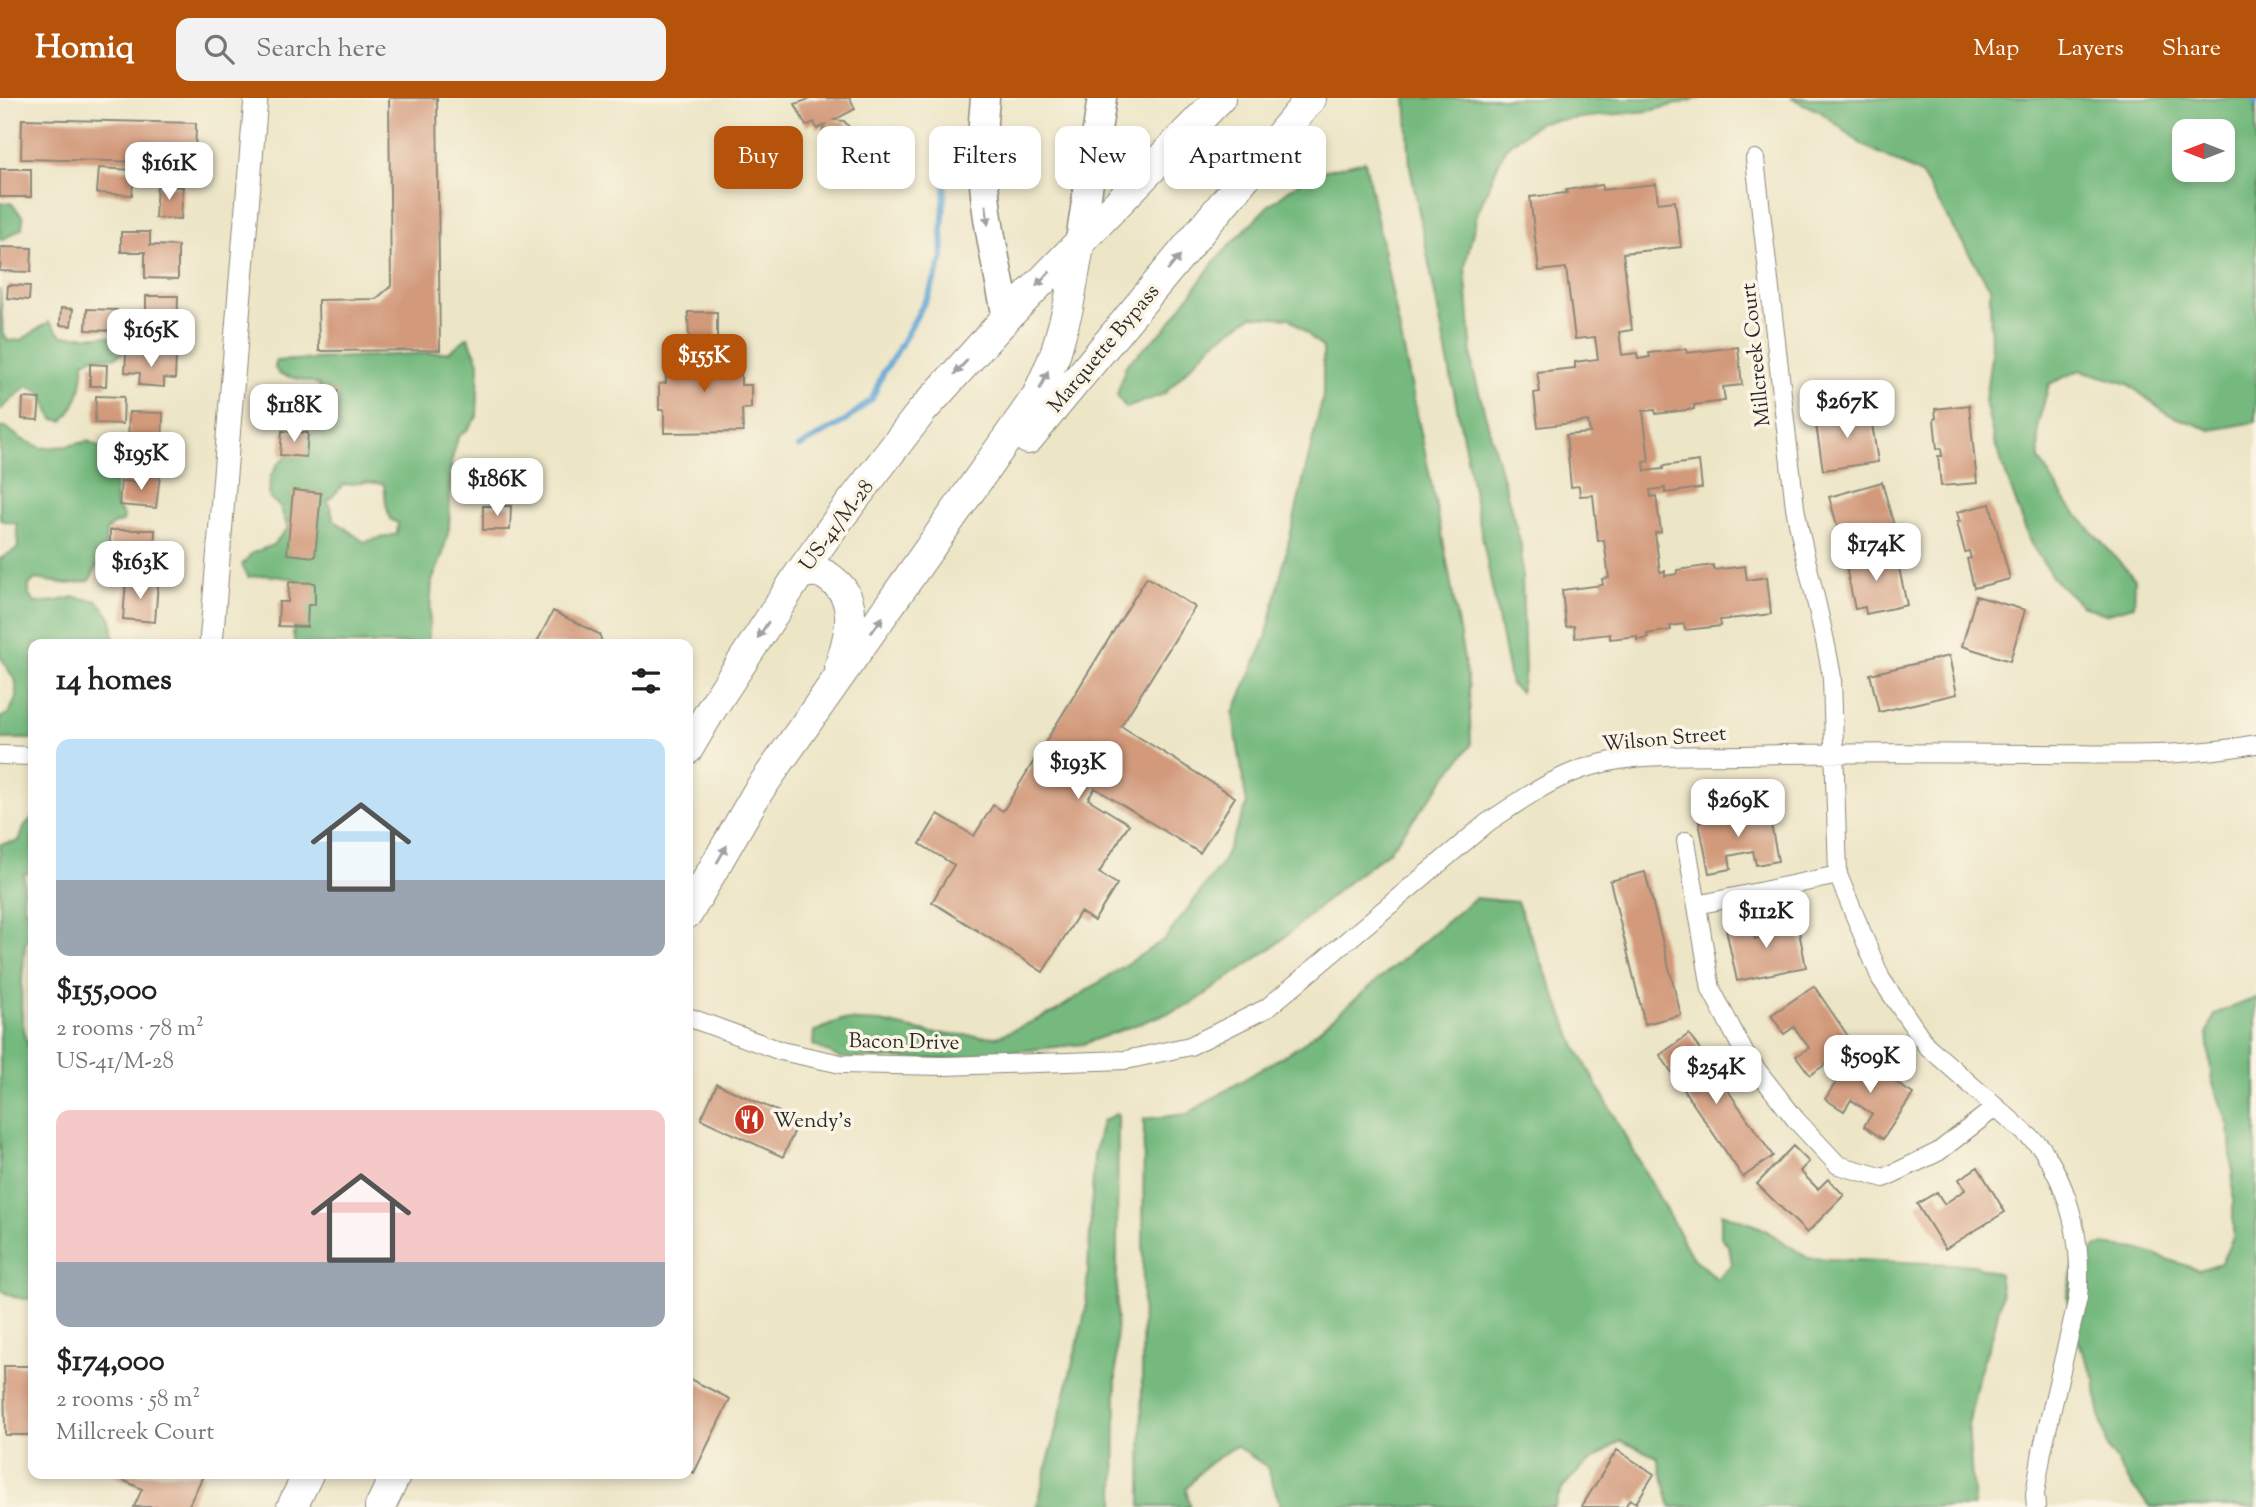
<!DOCTYPE html>
<html lang="en">
<head>
<meta charset="utf-8">
<style>
	body { margin:0; font-family:"Sorts Mill Goudy",serif; background:#f2f2f2; color:#222; height:100vh; display:flex; flex-direction:column; font-size:26px; white-space:nowrap }
	* { box-sizing:border-box; margin:0 }
	p { font-size:23px; color:#767676 }
	.icon { flex:none; width:38px; height:38px; fill:none; stroke:currentColor; stroke-width:2; stroke-linecap:round; stroke-linejoin:round }
	.map { position:relative; flex:1; overflow:hidden }
	.sheet { position:absolute; left:28px; top:541px; width:665px; height:840px; display:flex; flex-direction:column; background:#fff; border-radius:14px; box-shadow:0 4px 10px #0003 }
	.sheet>* { flex:none }
	.banner { position:absolute; left:714px; top:28px; width:665px; height:63px; display:flex; gap:14px }
	.needle { width:46px; rotate:270deg }
	.tools { position:absolute; left:2172px; top:21px; display:grid; gap:14px }
	.tools a { display:grid; place-items:center; width:63px; height:63px; border-radius:14px; background:#fff; box-shadow:0 4px 10px #0003; font-size:35px }
	.price { position:absolute; translate:-50% -60px; padding:0 16px; border-radius:14px; background:#fff; color:#222; font-size:23px; line-height:46px; filter:drop-shadow(0 2px 4px #0008) }
	.price::after { content:''; position:absolute; left:50%; top:42px; width:21px; height:16px; margin-left:-10px; background:inherit; clip-path:polygon(0 0,100% 0,50% 100%) }
	.price.on { background:#b45309; color:#fff }
	ul { padding:0; list-style:none }
	li { display:grid; align-content:center; gap:14px; height:371px; padding:0 28px }
	li span { display:grid; place-items:center; height:217px; border-radius:14px; color:#555 }
	li>.icon { margin-inline-start:auto }
	span .icon { width:126px; height:126px; fill:#fffc; stroke-width:1 }
	li b { font-size:30px }
	h2 { display:flex; justify-content:space-between; align-items:center; height:84px; padding:0 28px; font-size:30px }
	.chip { padding:0 24px; border-radius:14px; background:#fff; box-shadow:0 4px 10px #0003; font-size:24px; line-height:63px }
	.chip.on { background:#b45309; color:#fff }
	header { display:flex; align-items:center; gap:42px; box-sizing:border-box; height:98px; padding:0 35px; background:#b45309; color:#fff }
	header strong { font-size:33px }
	nav { display:flex; gap:38px; margin-inline-start:auto; font-size:24px }
	.search { width:490px; height:63px; background:#f2f2f2; display:flex; align-items:center; gap:18px; box-sizing:border-box; padding:0 24px; border-radius:14px; color:#767676; font-size:26px }
	.map>svg:first-child { display:block }
	.forest { fill:#74b97e; stroke:#507254; stroke-width:2; fill-rule:evenodd }
	.lines { fill:none; stroke-linecap:round; stroke-linejoin:round }
	.stream { stroke:#5ca3d2; stroke-width:6 }
	.building { fill:#d2997a }
	.minor-casing { stroke:#8c8878; stroke-width:20 }
	.tertiary-casing { stroke:#8c8878; stroke-width:25 }
	.primary-casing { stroke:#8c8878; stroke-width:31 }
	.trunk-casing { stroke:#8c8878; stroke-width:32 }
	.minor { stroke:#fff; stroke-width:18 }
	.tertiary { stroke:#fff; stroke-width:23 }
	.primary { stroke:#fff; stroke-width:28 }
	.trunk { stroke:#fff; stroke-width:30 }
	.oneway { fill:#a0a0a0 }
	.labels { text-anchor:middle; stroke-width:7; stroke-linejoin:round; paint-order:stroke }
	.street-label { font-size:21px; fill:#2b2b2b; stroke:#fcf5e5 }
	.poi-label { font-size:21px; fill:#2b2b2b; stroke:#fcf5e5; text-anchor:start }
</style>
</head>
<body>
<header>
<strong>Homiq</strong>
<div class="search"><svg class="icon" aria-label="search" viewBox="0 0 24 24"><circle cx="10" cy="10" r="6"/><path d="M15 15l6 6"/></svg>Search here</div>
<nav><a>Map</a><a>Layers</a><a>Share</a></nav>
</header>
<div class="map">
<svg width="2256" height="1409" viewBox="0 0 2256 1409">
	<rect width="100%" height="100%" fill="#fcf5e5"/>
	<filter id="ink" filterUnits="userSpaceOnUse"><feTurbulence type="fractalNoise" baseFrequency=".0143" numOctaves="2"/><feDisplacementMap in="SourceGraphic" scale="14" xChannelSelector="R" yChannelSelector="G"/><feConvolveMatrix kernelMatrix="1 2 1 2 8 2 1 2 1" color-interpolation-filters="sRGB"/></filter>
	<filter id="wash" filterUnits="userSpaceOnUse"><feTurbulence type="fractalNoise" baseFrequency=".00686" numOctaves="4" result="noise"/><feDisplacementMap in="SourceGraphic" scale="28" xChannelSelector="R" yChannelSelector="G"/><feGaussianBlur stdDeviation="1.57" result="paint"/><feColorMatrix in="noise" values="0 0 0 0 0 0 0 0 0 0 0 0 0 0 0 0 0 1.4 0 .05"/><feComposite in="paint" operator="in"/></filter>
	<g filter="url(#wash)">
		<rect width="100%" height="100%" fill="#ece5c6"/>
		<path class="forest" d="M 1406,0 L 1701,0 L 1649,13 L 1540,24 L 1505,50 L 1477,116 L 1465,168 L 1473,272 L 1521,447 L 1525,574 L 1520,594 L 1511,587 L 1410,68 Z
			M 1791,0 L 2256,0 L 2256,324 L 2211,332 L 2167,316 L 2128,286 L 2080,272 L 2049,286 L 2038,326 L 2039,361 L 2068,407 L 2135,481 L 2134,508 L 2105,516 L 2081,507 L 2053,480 L 2030,444 L 1994,343 L 1985,303 L 1991,259 L 1990,190 L 1921,76 L 1861,46 L 1821,14 ZM 2184,33 L 2222,33 L 2222,72 L 2184,72 Z
			M 1365,63 L 1445,452 L 1469,590 L 1471,647 L 1389,753 L 1342,789 L 1277,846 L 1190,907 L 1083,946 L 946,961 L 840,960 L 813,947 L 814,934 L 841,922 L 881,924 L 931,935 L 997,939 L 1054,914 L 1165,841 L 1222,765 L 1247,707 L 1233,616 L 1266,540 L 1323,298 L 1323,250 L 1290,220 L 1252,218 L 1214,244 L 1164,296 L 1126,310 L 1117,297 L 1126,267 L 1166,230 L 1214,164 L 1268,108 L 1310,76 Z
			M 0,105 L 11,105 L 23,119 L 22,130 L 2,142 L 0,142 Z
			M 0,191 L 3,233 L 8,243 L 21,242 L 49,224 L 62,238 L 106,238 L 125,243 L 127,252 L 114,260 L 96,258 L 84,264 C 82,289 80,303 63,323 L 53,321 L 41,294 L 27,288 L 0,312 Z
			M 468,239 L 479,264 L 477,319 L 467,332 L 458,339 L 451,365 L 449,430 L 442,459 L 432,483 L 428,546 L 295,546 L 293,535 L 300,497 L 295,481 L 267,477 L 248,479 L 242,467 L 252,455 L 273,447 L 288,430 L 280,409 L 269,399 L 270,380 L 277,367 L 320,328 L 322,301 L 319,286 L 279,276 L 275,270 L 276,263 L 449,254 ZM 366,384 L 384,386 L 386,406 L 390,421 L 398,425 L 397,436 L 364,444 L 334,422 L 328,403 L 343,387 Z
			M 6,329 L 21,341 L 42,350 L 67,348 L 88,343 L 103,351 L 115,375 L 116,408 L 124,418 L 123,424 L 114,426 L 106,433 L 105,454 L 89,483 L 68,486 L 35,481 L 29,487 L 29,498 L 35,505 L 57,503 L 74,499 L 98,503 L 112,521 L 114,546 L 33,546 L 33,641 L 0,641 L 0,620 L 9,615 L 16,600 L 16,584 L 0,558 L 0,461 L 18,450 L 17,426 L 0,422 L 0,330 Z
			M 33,719 L 33,774 L 24,776 L 23,806 L 29,816 L 33,818 L 33,837 L 25,845 C 22,886 15,921 33,959 L 33,1201 C 20,1201 9,1200 0,1190 L 0,746 L 19,743 L 25,727 Z
			M 1475,800 L 1517,804 L 1576,949 L 1692,1159 L 1717,1181 L 1732,1166 L 1729,1149 L 1721,1139 L 1721,1115 L 1762,1130 L 1808,1160 L 1975,1167 L 1999,1176 L 2002,1196 L 1993,1236 L 1979,1276 L 1968,1327 L 1974,1409 L 1671,1409 L 1657,1359 L 1621,1343 C 1596,1359 1562,1379 1554,1409 L 1281,1409 L 1267,1369 L 1236,1348 L 1204,1369 L 1186,1391 L 1190,1409 L 1141,1409 L 1144,1021 L 1187,1016 L 1301,947 Z
			M 2256,900 L 2256,1409 L 2150,1409 L 2132,1388 L 2108,1350 L 2098,1309 L 2095,1280 L 2075,1238 L 2067,1197 L 2075,1163 L 2101,1147 L 2137,1151 L 2199,1172 L 2221,1165 L 2233,1139 L 2233,1085 L 2229,1028 L 2212,983 L 2207,937 L 2214,916 Z
			M 1118,1015 L 1115,1409 L 1037,1409 L 1086,1211 L 1094,1058 L 1102,1023 Z"/>
		<g class="lines">
			<path class="stream" d="M 2252,0 L 2256,4
				M 799,349 L 845,323 L 872,301 L 883,275 L 895,257 L 929,196 L 943,160 L 942,132 L 949,40"/>
		</g>
		<g id="blocks">
			<path class="building" d="M 389,0 L 437,0 L 440,252 L 319,253 L 318,202 L 376,201 L 391,188 Z
				M 812,0 L 850,0 L 855,11 L 834,22 L 844,23 L 851,31 L 852,41 L 846,49 L 837,52 L 827,49 L 822,41 L 823,31 L 825,27 L 817,31 L 814,24 L 806,28 L 795,6 Z
				M 22,21 L 196,25 L 195,65 L 21,61 Z
				M 99,70 L 134,72 L 132,97 L 97,95 Z
				M 0,71 L 31,71 L 31,99 L 0,99 Z
				M 1656,86 L 1658,105 L 1675,103 L 1681,149 L 1623,155 L 1632,232 L 1619,234 L 1622,257 L 1637,255 L 1638,261 L 1650,259 L 1649,255 L 1686,251 L 1687,255 L 1738,249 L 1742,287 L 1723,289 L 1725,303 L 1694,307 L 1694,311 L 1656,316 L 1655,312 L 1643,313 L 1649,363 L 1644,364 L 1645,373 L 1663,371 L 1663,368 L 1699,363 L 1702,390 L 1665,395 L 1665,390 L 1650,392 L 1651,399 L 1656,398 L 1661,434 L 1655,435 L 1660,474 L 1665,473 L 1665,478 L 1677,476 L 1677,472 L 1713,467 L 1714,472 L 1745,468 L 1747,482 L 1767,479 L 1771,516 L 1720,522 L 1721,528 L 1685,532 L 1684,526 L 1670,528 L 1671,532 L 1647,536 L 1648,540 L 1637,542 L 1637,538 L 1610,541 L 1610,536 L 1575,540 L 1574,528 L 1566,529 L 1562,492 L 1603,487 L 1602,481 L 1609,480 L 1604,442 L 1598,443 L 1593,397 L 1580,398 L 1579,388 L 1571,389 L 1566,337 L 1590,335 L 1588,323 L 1538,329 L 1534,295 L 1540,294 L 1537,274 L 1575,270 L 1575,264 L 1598,261 L 1595,239 L 1575,241 L 1566,170 L 1539,173 L 1530,99 L 1567,95 L 1566,92 L 1602,87 L 1602,92 Z
				M 157,87 L 183,89 L 181,121 L 155,120 Z
				M 121,134 L 150,134 L 150,147 L 178,148 L 178,181 L 145,180 L 145,154 L 121,154 Z
				M 1,149 L 32,150 L 31,174 L 0,173 Z
				M 8,187 L 30,188 L 29,202 L 7,200 Z
				M 146,198 L 178,198 L 177,241 L 145,241 L 145,226 L 137,226 L 138,213 L 146,213 Z
				M 61,210 L 73,211 L 71,228 L 60,227 Z
				M 87,211 L 117,212 L 117,233 L 86,232 Z
				M 688,214 L 717,214 L 717,243 L 689,243 Z
				M 126,256 L 176,259 L 175,281 L 164,280 L 164,289 L 139,287 L 140,275 L 125,274 Z
				M 741,256 L 741,287 L 751,287 L 751,310 L 742,311 L 743,334 L 664,335 L 664,312 L 659,312 L 659,286 L 666,285 L 666,257 Z
				M 90,266 L 107,267 L 106,288 L 90,288 Z
				M 309,291 L 337,293 L 335,329 L 307,327 Z
				M 96,298 L 124,299 L 123,326 L 95,325 Z
				M 23,300 L 40,301 L 38,322 L 22,321 Z
				M 1969,307 L 1977,385 L 1941,388 L 1938,358 L 1942,358 L 1941,350 L 1937,351 L 1934,321 L 1936,320 L 1935,311 Z
				M 1870,313 L 1878,364 L 1823,372 L 1815,321 Z
				M 129,314 L 163,315 L 162,350 L 128,349 Z
				M 282,333 L 308,335 L 306,359 L 280,357 Z
				M 142,375 L 160,377 L 156,410 L 119,407 L 121,383 L 141,385 Z
				M 1882,384 L 1896,435 L 1843,449 L 1829,399 Z
				M 293,392 L 321,395 L 315,459 L 287,456 Z
				M 1990,406 L 2010,481 L 1974,490 L 1967,461 L 1971,460 L 1969,453 L 1965,454 L 1957,424 L 1960,424 L 1957,414 Z
				M 483,408 L 511,408 L 510,432 L 483,432 Z
				M 110,432 L 155,432 L 154,465 L 110,464 Z
				M 1895,452 L 1907,507 L 1866,516 L 1865,509 L 1855,511 L 1845,464 Z
				M 1147,479 L 1195,509 L 1121,628 L 1235,699 L 1200,755 L 1095,690 L 1088,701 L 1129,726 L 1099,775 L 1117,786 L 1094,823 L 1080,814 L 1043,874 L 932,804 L 954,767 L 920,746 L 938,716 L 974,738 L 993,707 L 1003,713 Z
				M 126,482 L 158,485 L 155,524 L 123,521 Z
				M 289,484 L 315,485 L 315,507 L 308,507 L 307,529 L 278,528 L 279,504 L 288,504 Z
				M 1976,498 L 2025,512 L 2010,563 L 1962,548 Z
				M 553,513 L 599,536 L 603,546 L 536,546 Z
				M 1949,558 L 1957,596 L 1879,614 L 1870,576 Z
				M 1768,710 L 1778,763 L 1756,767 L 1753,753 L 1729,758 L 1731,771 L 1709,775 L 1699,724 Z
				M 1645,774 L 1681,917 L 1645,926 L 1610,783 Z
				M 1796,818 L 1806,869 L 1737,883 L 1726,831 L 1751,826 L 1755,841 L 1776,837 L 1773,823 Z
				M 1814,888 L 1854,947 L 1810,977 L 1796,958 L 1809,950 L 1794,929 L 1784,936 L 1771,917 Z
				M 1689,936 L 1773,1058 L 1743,1079 L 1660,957 Z
				M 1854,957 L 1913,996 L 1883,1041 L 1864,1028 L 1872,1016 L 1851,1002 L 1844,1013 L 1825,1001 Z
				M 717,986 L 799,1023 L 783,1059 L 701,1021 Z
				M 1793,1048 L 1809,1064 L 1800,1073 L 1818,1091 L 1828,1081 L 1844,1097 L 1807,1135 L 1757,1086 Z
				M 1978,1069 L 2005,1114 L 1945,1151 L 1917,1106 L 1937,1094 L 1944,1106 L 1965,1092 L 1959,1081 Z
				M 4,1268 L 33,1268 L 33,1337 L 5,1337 Z
				M 688,1280 L 730,1301 L 694,1375 L 688,1372 Z
				M 1617,1352 L 1654,1376 L 1636,1405 L 1630,1401 L 1625,1409 L 1584,1409 L 1582,1408 Z
				M 110,1376 L 204,1376 L 188,1409 L 134,1409 L 142,1391 Z"/>
		</g>
	</g>
	<g filter="url(#ink)">
		<use href="#blocks" fill-opacity="0" stroke="#8c8878" stroke-width="2"/>
		<g class="lines">
			<defs>
				<path id="minor" d="M 1755,61 L 1795,409 C 1805,466 1823,522 1832,580 L 1838,777 L 1881,881 L 1926,947 L 2041,1049 C 2071,1093 2083,1147 2078,1200 L 2042,1353 L 2035,1396 L 2036,1409
					M 0,657 L 33,658
					M 1686,743 L 1711,891 L 1746,958 L 1796,1022 L 1838,1067 L 1884,1080 L 1938,1054 L 1996,1009
					M 1697,807 L 1838,777
					M 688,919 L 781,953 L 841,966 L 945,968 L 1126,962 L 1190,948 L 1267,910 L 1487,725 C 1513,708 1540,688 1569,676 C 1622,653 1685,658 1742,657 C 1841,654 1940,655 2039,656 C 2111,656 2185,660 2256,646"/>
				<path id="tertiary" d="M 211,546 L 256,0"/>
				<path id="primary" d="M 985,0 C 976,77 991,144 1007,219
					M 1080,143 L 1102,0"/>
				<path id="trunk" d="M 1028,341 L 1311,0
					M 800,475 C 805,475 812,473 817,474 C 824,475 830,480 836,485 C 860,506 848,542 840,568
					M 688,651 L 712,610 L 800,475 L 838,422 L 922,313 L 1007,219 L 1220,0
					M 688,815 L 757,695 L 1037,298 L 1055,257 L 1068,210 L 1080,143
					M 292,1409 L 308,1376
					M 380,1409 L 396,1376"/>
			</defs>
			<use href="#minor" class="minor-casing"/>
			<use href="#tertiary" class="tertiary-casing"/>
			<use href="#primary" class="primary-casing"/>
			<use href="#trunk" class="trunk-casing"/>
			<use href="#minor" class="minor"/>
			<use href="#tertiary" class="tertiary"/>
			<use href="#primary" class="primary"/>
			<use href="#trunk" class="trunk"/>
		</g>
		<defs><path id="oneway-solid" d="M-6-.8H1V-3.2L6.5 0L1 3.2V.8H-6Z" transform="scale(1.75)"/></defs>
		<g class="oneway">
			<use href="#oneway-solid" transform="translate(987 117) rotate(84)"/>
			<use href="#oneway-solid" transform="translate(1174 165) rotate(-50)"/>
			<use href="#oneway-solid" transform="translate(1043 181) rotate(134)"/>
			<use href="#oneway-solid" transform="translate(961 269) rotate(132)"/>
			<use href="#oneway-solid" transform="translate(1044 282) rotate(-66)"/>
			<use href="#oneway-solid" transform="translate(877 527) rotate(-54)"/>
			<use href="#oneway-solid" transform="translate(763 532) rotate(123)"/>
			<use href="#oneway-solid" transform="translate(722 756) rotate(-60)"/>
		</g>
	</g>
	<defs>
		<symbol id="restaurant-disc" viewBox="-11 -11 22 22"><circle r="9.5" fill="#c8321e" stroke="#fcf5e5"/><path d="M-5-6h1v4h1v-4h1v4h1v-4h1v5L-1.5 .5V6h-2V.5L-5-1ZM5-6V6H3V1.5H1.5Q1.5-4 5-6Z" fill="#fff"/></symbol>
	</defs>
	<g fill-rule="evenodd">
		<use href="#restaurant-disc" x="732" y="1004" width="35" height="35"/>
	</g>
	<g class="labels">
		<g class="street-label">
			<text transform="translate(1103 250) rotate(-50)" y="7">Marquette Bypass</text>
			<text transform="translate(1755 257) rotate(-96)" y="7">Millcreek Court</text>
			<text transform="translate(836 427) rotate(-53)" y="7">US-41/M-28</text>
			<text transform="translate(1664 640) rotate(-5)" y="7">Wilson Street</text>
			<text transform="translate(904 943) rotate(1)" y="7">Bacon Drive</text>
		</g>
		<g class="poi-label">
			<text x="773" y="1029">Wendy's</text>
		</g>
	</g>
</svg>
<div class="tools">
<a><svg class="needle" viewBox="-14 -14 28 28"><path d="M0-13l5 13h-10z" fill="#e53935"/><path d="M0 13l5-13h-10z" fill="#767676"/></svg></a>
</div>
<b class="price" style="left:169px;top:104px">$161K</b>
<b class="price" style="left:151px;top:271px">$165K</b>
<b class="price on" style="left:704px;top:296px">$155K</b>
<b class="price" style="left:1847px;top:342px">$267K</b>
<b class="price" style="left:294px;top:346px">$118K</b>
<b class="price" style="left:141px;top:394px">$195K</b>
<b class="price" style="left:497px;top:420px">$186K</b>
<b class="price" style="left:1876px;top:485px">$174K</b>
<b class="price" style="left:140px;top:503px">$163K</b>
<b class="price" style="left:1078px;top:703px">$193K</b>
<b class="price" style="left:1738px;top:741px">$269K</b>
<b class="price" style="left:1766px;top:852px">$112K</b>
<b class="price" style="left:1870px;top:997px">$509K</b>
<b class="price" style="left:1716px;top:1008px">$254K</b>
<div class="banner">
<a class="chip on">Buy</a>
<a class="chip">Rent</a>
<a class="chip">Filters</a>
<a class="chip">New</a>
<a class="chip">Apartment</a>
</div>
<section class="sheet">
<h2>14 homes<svg class="icon" aria-label="filters" viewBox="0 0 24 24"><path d="M4 7h16M4 17h16"/><circle cx="9" cy="7" r="2"/><circle cx="15" cy="17" r="2"/></svg></h2>
<ul>
<li><span style="background:linear-gradient(#bfe0f5 65%,#9aa5b1 0)"><svg class="icon" aria-label="home" viewBox="0 0 24 24"><path d="M3 11l9-7 9 7M6 9v11h12V9"/></svg></span><div><b>$155,000</b><p>2 rooms · 78 m²</p><p>US-41/M-28</p></div></li>
<li><span style="background:linear-gradient(#f6c9c9 70%,#9aa5b1 0)"><svg class="icon" aria-label="home" viewBox="0 0 24 24"><path d="M3 11l9-7 9 7M6 9v11h12V9"/></svg></span><div><b>$174,000</b><p>2 rooms · 58 m²</p><p>Millcreek Court</p></div></li>
</ul>
</section>
</div>
</body>
</html>
